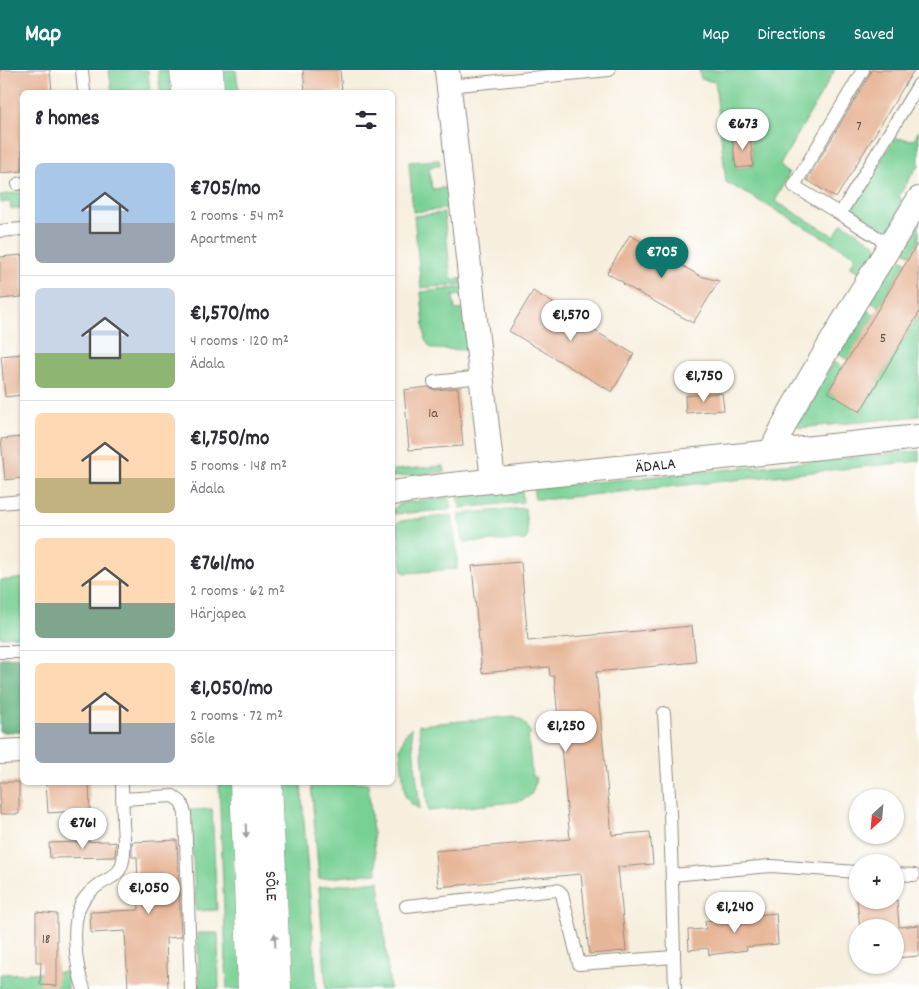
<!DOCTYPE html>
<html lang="en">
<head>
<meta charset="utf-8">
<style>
	body { margin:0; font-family:Dekko,sans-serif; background:#f7f7f7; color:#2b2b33; height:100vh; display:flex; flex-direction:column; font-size:19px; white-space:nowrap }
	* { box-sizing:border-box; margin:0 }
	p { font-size:16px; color:#7c7c81 }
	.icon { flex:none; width:28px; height:28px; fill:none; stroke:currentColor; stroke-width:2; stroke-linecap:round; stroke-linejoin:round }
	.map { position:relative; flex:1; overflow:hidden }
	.sheet { position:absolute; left:20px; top:20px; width:375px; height:695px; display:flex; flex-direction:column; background:#fff; border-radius:8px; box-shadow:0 1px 4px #0004 }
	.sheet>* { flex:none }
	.needle { width:32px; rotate:206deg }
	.buttons { position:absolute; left:849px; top:719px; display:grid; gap:10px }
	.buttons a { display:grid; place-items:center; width:55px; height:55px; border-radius:50%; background:#fff; box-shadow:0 1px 4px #0004; font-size:25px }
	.price { position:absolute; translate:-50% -42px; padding:0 11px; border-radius:18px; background:#fff; color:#222; font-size:16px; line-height:32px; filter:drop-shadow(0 1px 2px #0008) }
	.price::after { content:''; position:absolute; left:50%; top:30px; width:15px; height:11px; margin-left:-8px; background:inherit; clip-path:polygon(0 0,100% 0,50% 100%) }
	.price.selected { background:#0f766e; color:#fff }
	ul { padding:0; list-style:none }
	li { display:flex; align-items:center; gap:15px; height:125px; padding:0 15px }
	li+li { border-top:1px solid #e1e1e2 }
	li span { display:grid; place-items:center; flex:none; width:140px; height:100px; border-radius:8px; color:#555 }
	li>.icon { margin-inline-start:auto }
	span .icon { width:60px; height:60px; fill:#fffc; stroke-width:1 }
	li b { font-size:21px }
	h2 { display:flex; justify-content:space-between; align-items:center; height:60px; padding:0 15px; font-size:21px }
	header { display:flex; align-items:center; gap:30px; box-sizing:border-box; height:70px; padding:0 25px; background:#0f766e; color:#fff }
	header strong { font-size:24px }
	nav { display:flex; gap:28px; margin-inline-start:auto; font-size:18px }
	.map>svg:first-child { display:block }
	.green { fill:#79d095; stroke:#527e60; fill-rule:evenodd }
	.forest { fill:#62b27e; stroke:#466e54 }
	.building { fill:#e7b698 }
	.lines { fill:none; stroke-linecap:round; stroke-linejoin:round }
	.lane-casing { stroke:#918d84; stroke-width:14 }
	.street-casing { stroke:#918d84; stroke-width:26 }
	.secondary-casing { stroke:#918d84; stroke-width:29 }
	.lane { stroke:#fff; stroke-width:12 }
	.street { stroke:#fff; stroke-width:24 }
	.secondary { stroke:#fff; stroke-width:28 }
	.oneway { fill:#a0a0a0 }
	.labels { text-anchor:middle; stroke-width:4.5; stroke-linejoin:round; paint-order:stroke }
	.number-label { font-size:14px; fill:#5a4e46 }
	.street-label { font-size:16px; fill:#2b2b2b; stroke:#fff }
</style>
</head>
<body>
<header>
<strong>Map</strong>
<nav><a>Map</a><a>Directions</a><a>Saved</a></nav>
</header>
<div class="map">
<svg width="919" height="919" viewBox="0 0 919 919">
	<rect width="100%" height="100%" fill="#fff"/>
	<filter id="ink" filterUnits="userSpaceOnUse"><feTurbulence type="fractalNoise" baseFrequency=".02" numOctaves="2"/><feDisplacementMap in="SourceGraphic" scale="10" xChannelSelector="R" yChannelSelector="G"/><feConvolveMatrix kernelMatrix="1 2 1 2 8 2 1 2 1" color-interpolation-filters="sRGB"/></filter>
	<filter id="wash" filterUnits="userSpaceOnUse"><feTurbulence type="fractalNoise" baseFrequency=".0096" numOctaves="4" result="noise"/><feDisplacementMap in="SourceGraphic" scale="20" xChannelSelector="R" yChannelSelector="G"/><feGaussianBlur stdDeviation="1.12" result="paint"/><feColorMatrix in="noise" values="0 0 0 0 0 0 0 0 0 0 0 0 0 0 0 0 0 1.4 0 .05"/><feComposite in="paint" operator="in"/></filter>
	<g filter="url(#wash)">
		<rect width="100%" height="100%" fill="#f7efde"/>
		<path class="green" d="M 109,0 L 148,0 L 150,22 L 112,22 Z
			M 158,0 L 173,0 L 175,22 L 160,22 Z
			M 218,0 L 236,0 L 239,22 L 220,22 Z
			M 699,0 L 835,0 L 780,95 L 789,104 L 783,117 L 775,131 L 834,166 L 842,153 L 874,173 L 878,178 L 866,205 L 850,197 L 856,186 L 726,112 L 715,12 L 701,9 ZM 750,64 L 753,96 L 736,98 L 732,66 Z
			M 919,61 L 919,97 L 916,98 L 899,126 L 907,139 L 889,164 L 882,163 L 854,146 L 851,142 L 851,139 L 895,68 L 913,70 Z
			M 439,90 L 440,96 L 429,97 L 432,119 L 455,117 L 458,138 L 413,142 L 409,92 Z
			M 22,122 L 22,138 L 11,139 L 10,132 L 0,133 L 0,125 Z
			M 444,143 L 451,209 L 465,209 L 465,214 L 421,218 L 414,146 Z
			M 919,149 L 919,171 L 911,185 L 901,179 Z
			M 896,187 L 906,192 L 879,237 L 870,232 Z
			M 466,217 L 466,225 L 453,226 L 455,240 L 468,239 L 469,279 L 466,280 L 434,279 L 430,277 L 425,270 L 421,222 Z
			M 865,239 L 875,245 L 848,290 L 838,284 Z
			M 919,243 L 919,346 L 799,358 L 795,354 L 834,292 L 843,297 L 828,322 L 860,341 Z
			M 919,381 L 919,391 L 551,429 L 535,429 L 533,418 Z
			M 444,396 L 445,402 L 393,407 L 393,400 Z
			M 522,420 L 523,432 L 460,438 L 458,426 Z
			M 449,427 L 451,437 L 449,440 L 393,444 L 393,439 L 402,433 Z
			M 525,438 L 528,466 L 525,470 L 465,472 L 463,470 L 459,444 Z
			M 452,445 L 457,483 L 457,499 L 407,503 L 403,502 L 397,453 L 400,451 Z
			M 22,508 L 22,566 L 0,567 L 0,510 L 9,510 Z
			M 514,646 C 525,650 526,655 531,664 L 528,665 L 532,707 L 536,707 C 534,724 531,729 514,732 L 428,741 L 419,655 Z
			M 411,658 L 420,739 C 412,735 408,732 405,725 L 400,679 L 405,665 Z
			M 236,712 L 244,919 L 227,919 L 219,713 Z
			M 276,713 L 301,713 L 317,919 L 287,919 Z
			M 311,713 L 368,713 L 377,803 L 319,809 Z
			M 212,739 L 217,840 L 196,841 L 190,740 Z
			M 379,811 L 390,919 L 326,919 L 319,817 Z
			M 197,863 L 218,863 L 219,919 L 200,919 Z
			M 68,902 L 68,919 L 0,919 L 0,904 Z"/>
		<path class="forest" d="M 22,587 L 22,662 L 0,662 L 0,588 Z"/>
		<g id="blocks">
			<path class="building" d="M 0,0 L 50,0 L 52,22 L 22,22 L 22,101 L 0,103 Z
				M 303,0 L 340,0 L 342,22 L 305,22 Z
				M 871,0 L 914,0 L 836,128 L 807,110 L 870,4 Z
				M 750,64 L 753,96 L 736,98 L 732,66 Z
				M 630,165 L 700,206 L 719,211 L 693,253 L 623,214 L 624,213 L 607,203 Z
				M 919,171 L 919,243 L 860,342 L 828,322 Z
				M 22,185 L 22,227 L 0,229 L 0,187 Z
				M 533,221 L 553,233 L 551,235 L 634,284 L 612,322 L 509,261 Z
				M 22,284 L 22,325 L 5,327 L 1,286 Z
				M 428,317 L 435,320 L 458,318 L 463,376 L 409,380 L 404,320 Z
				M 722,323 L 724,340 L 686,343 L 685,326 Z
				M 22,367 L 22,408 L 5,410 L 1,369 Z
				M 521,492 L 528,571 L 692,556 L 696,592 L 596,602 L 612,765 L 650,762 L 653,794 L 618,797 L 626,881 L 589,884 L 581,804 L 438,817 L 435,781 L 570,769 L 554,606 L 550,606 L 549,597 L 482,603 L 472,496 Z
				M 0,712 L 19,712 L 19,744 L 0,744 Z
				M 46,712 L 89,712 L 90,740 L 48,743 Z
				M 177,770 L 181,867 L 166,868 L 168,919 L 128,919 L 125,861 L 91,863 L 90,842 L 139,840 L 137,787 L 132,787 L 132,772 Z
				M 108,771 L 108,773 L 116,772 L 115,787 L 50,788 L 49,773 Z
				M 857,830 L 897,830 L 899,857 L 919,855 L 919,886 L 895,888 L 896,858 L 860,858 Z
				M 36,842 L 57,844 L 57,916 L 40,915 L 41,892 L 36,892 Z
				M 776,843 L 778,874 L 746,877 L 747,880 L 709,885 L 708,878 L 689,880 L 688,860 L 706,859 L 705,851 Z"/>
		</g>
	</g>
	<g filter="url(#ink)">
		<use href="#blocks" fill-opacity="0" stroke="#918d84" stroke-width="1"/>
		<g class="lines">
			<defs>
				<path id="lane" d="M 82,0 L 84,22
					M 863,0 L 794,116 L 840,144 L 919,14
					M 449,16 L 609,0
					M 18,114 L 22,113
					M 840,144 L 890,175
					M 0,161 L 22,159
					M 434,312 L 481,307
					M 0,433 L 22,431
					M 0,582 L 22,582
					M 664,643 L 670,742 L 675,919
					M 122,729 L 173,726 L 181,732 L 185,743 L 191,919
					M 895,804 L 914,805
					M 672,805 L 771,796 L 858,802
					M 406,836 L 556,820 L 559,821 L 562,824 L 579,894 L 674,887
					M 84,919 C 76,898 69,849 84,829 C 87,825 93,819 97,816 C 105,810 117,807 121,797 C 126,785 124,767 123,755 C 123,741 122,727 122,712"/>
				<g id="street">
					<path d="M 447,0 L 493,411"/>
					<path d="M 771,382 L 791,341 L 855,232 L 919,129"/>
					<path id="s1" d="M 392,423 L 451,415 L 919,367"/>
					<path d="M 0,682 L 22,681"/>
				</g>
				<g id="secondary">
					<path d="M 184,0 L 186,22"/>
					<path d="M 209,0 L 210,22"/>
					<path d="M 244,712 L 252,919"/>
					<path id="s2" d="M 268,712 L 277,919"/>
				</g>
			</defs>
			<use href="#lane" class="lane-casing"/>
			<use href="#street" class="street-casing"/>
			<use href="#secondary" class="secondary-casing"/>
			<use href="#lane" class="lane"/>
			<use href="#street" class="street"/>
			<use href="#secondary" class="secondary"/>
		</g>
		<defs><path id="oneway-solid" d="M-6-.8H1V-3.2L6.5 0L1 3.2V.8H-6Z" transform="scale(1.25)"/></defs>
		<g class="oneway">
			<use href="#oneway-solid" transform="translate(246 761) rotate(88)"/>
			<use href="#oneway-solid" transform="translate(275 870) rotate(-93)"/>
		</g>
	</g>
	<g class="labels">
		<g class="number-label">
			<text x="859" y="60">7</text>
			<text x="883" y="272">5</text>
			<text x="433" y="347">1a</text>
			<text x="46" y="873">18</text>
		</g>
		<g class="street-label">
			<text dy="6" stroke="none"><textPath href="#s1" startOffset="265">ÄDALA</textPath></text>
			<text dy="6" stroke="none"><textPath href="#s2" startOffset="104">SÕLE</textPath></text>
		</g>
	</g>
</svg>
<div class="buttons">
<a><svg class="needle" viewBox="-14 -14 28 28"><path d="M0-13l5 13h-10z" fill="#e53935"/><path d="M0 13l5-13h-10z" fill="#7c7c81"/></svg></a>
<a>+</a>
<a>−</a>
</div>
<b class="price" style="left:743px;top:81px">€673</b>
<b class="price selected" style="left:662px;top:209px">€705</b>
<b class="price" style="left:571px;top:272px">€1,570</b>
<b class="price" style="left:704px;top:333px">€1,750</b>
<b class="price" style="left:566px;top:683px">€1,250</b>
<b class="price" style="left:83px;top:780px">€761</b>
<b class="price" style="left:149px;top:845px">€1,050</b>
<b class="price" style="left:735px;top:864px">€1,240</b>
<section class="sheet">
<h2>8 homes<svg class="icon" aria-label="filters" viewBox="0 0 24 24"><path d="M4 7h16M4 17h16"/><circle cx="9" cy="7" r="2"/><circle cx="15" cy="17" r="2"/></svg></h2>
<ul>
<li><span style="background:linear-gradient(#a9c7e8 60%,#9aa5b1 0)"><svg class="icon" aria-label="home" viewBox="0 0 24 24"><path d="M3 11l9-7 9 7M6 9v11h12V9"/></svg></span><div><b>€705/mo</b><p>2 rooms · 54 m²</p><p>Apartment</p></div></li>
<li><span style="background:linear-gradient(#c9d6e8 65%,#8fb573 0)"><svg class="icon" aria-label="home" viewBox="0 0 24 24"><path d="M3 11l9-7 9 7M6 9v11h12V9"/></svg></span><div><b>€1,570/mo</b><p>4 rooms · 120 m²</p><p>Ädala</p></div></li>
<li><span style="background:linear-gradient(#ffd9b3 65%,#c2b280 0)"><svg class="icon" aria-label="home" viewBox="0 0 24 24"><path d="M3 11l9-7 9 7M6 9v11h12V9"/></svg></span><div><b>€1,750/mo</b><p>5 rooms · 148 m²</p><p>Ädala</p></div></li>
<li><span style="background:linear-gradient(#ffd9b3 65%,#7fa58c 0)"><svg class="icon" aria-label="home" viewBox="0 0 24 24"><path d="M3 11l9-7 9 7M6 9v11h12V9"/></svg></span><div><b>€761/mo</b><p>2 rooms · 62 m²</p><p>Härjapea</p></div></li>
<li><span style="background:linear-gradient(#ffd9b3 60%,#9aa5b1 0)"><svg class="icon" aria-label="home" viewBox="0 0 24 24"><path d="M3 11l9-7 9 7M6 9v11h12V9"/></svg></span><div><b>€1,050/mo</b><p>2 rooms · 72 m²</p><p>Sõle</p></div></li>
</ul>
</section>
</div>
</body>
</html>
